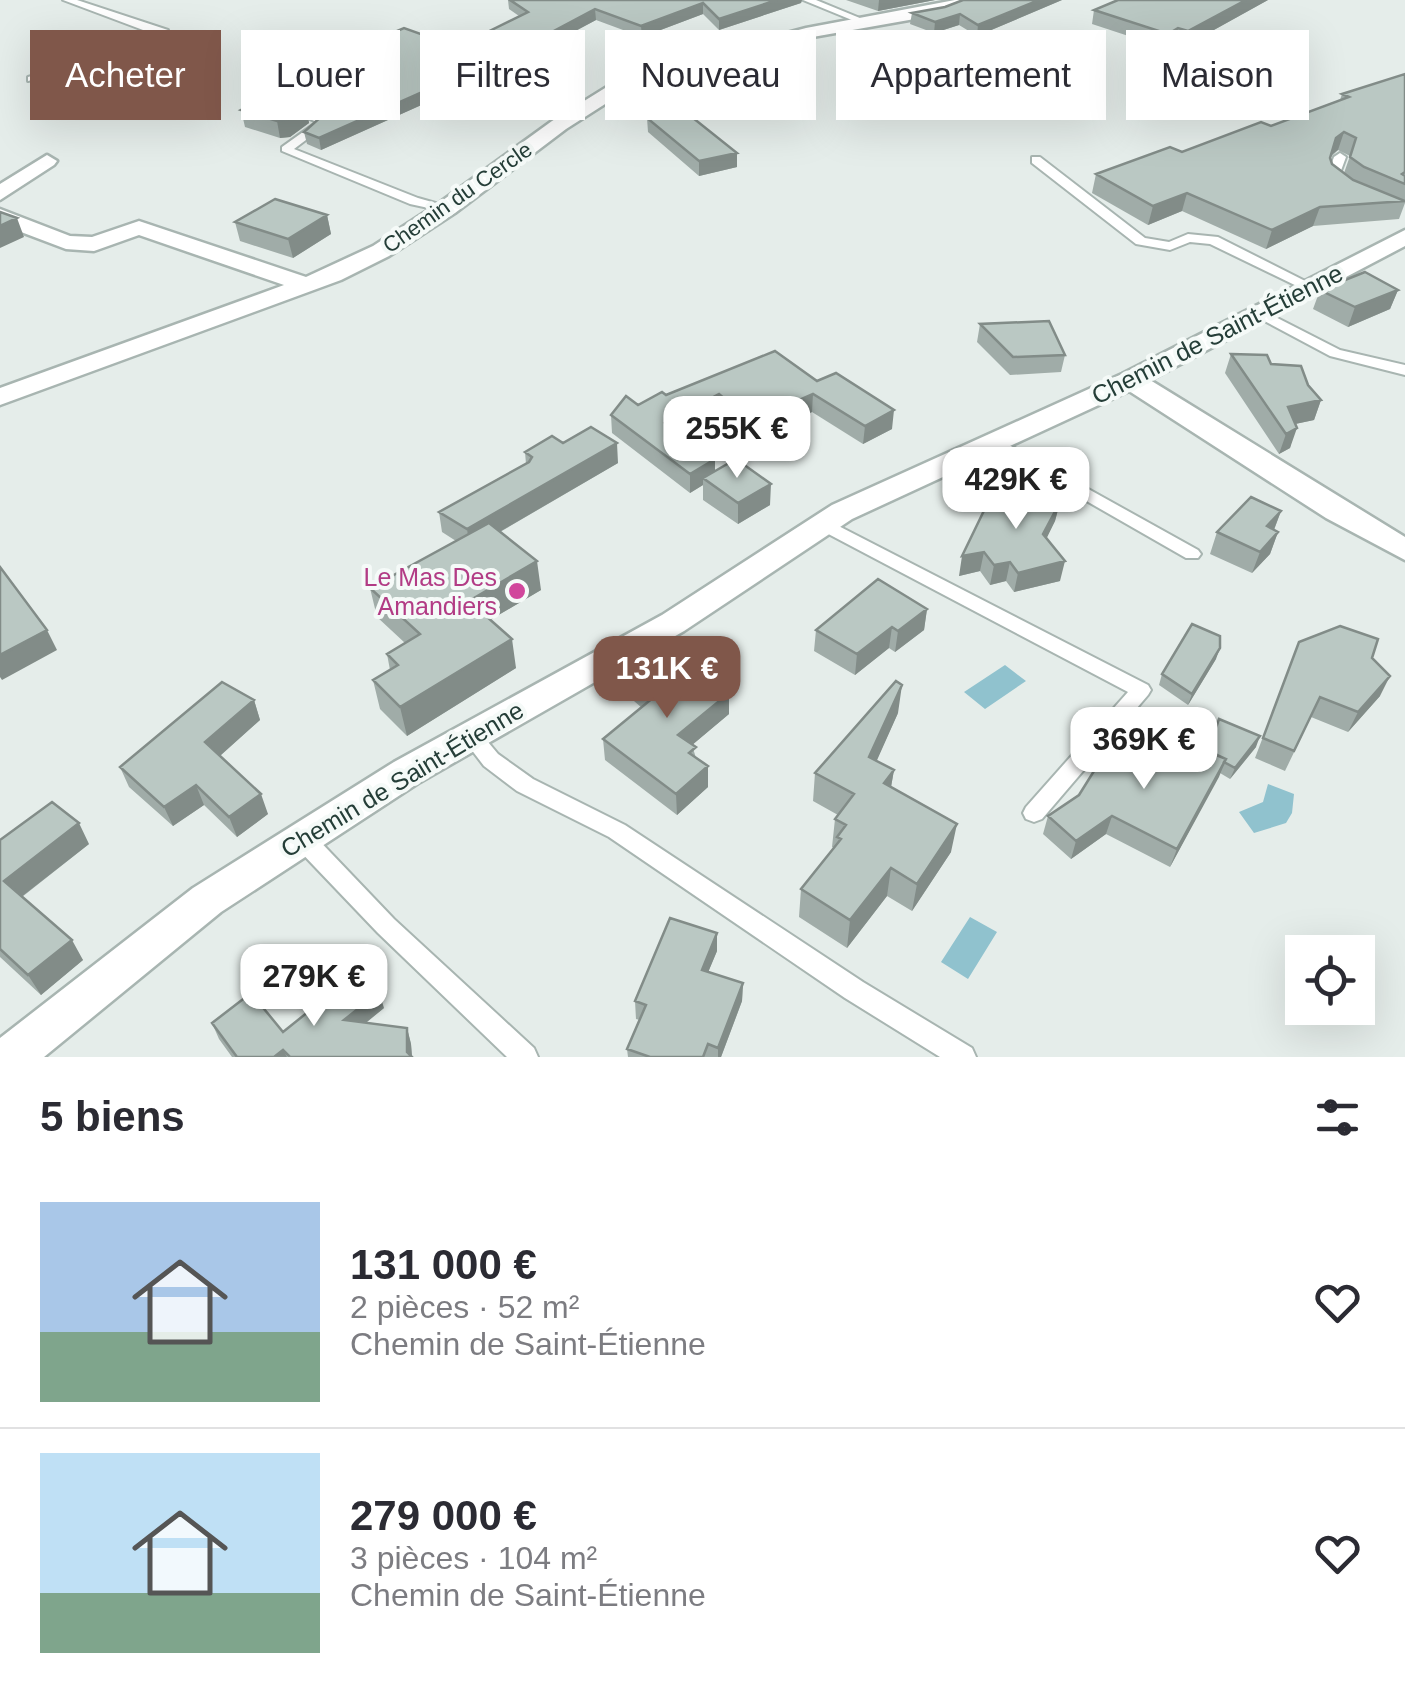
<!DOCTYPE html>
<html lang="fr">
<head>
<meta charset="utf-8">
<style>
	body { margin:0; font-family:Helvetica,sans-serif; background:#f7f7f7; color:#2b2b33; height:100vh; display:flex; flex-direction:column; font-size:38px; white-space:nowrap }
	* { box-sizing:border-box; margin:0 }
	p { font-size:32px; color:#7c7c81 }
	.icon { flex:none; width:55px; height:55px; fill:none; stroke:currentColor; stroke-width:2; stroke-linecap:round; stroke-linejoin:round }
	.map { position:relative; height:1057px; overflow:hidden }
	.sheet { display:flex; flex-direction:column; background:#fff; flex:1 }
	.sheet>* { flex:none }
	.guide { position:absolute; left:30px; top:30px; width:1345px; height:90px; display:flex; gap:20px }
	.tools { position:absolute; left:1285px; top:935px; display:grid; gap:20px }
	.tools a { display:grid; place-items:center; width:90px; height:90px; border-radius:0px; background:#fff; box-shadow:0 10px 40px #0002; font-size:50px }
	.price { position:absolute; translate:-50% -85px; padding:0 22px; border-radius:20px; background:#fff; color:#222; font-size:32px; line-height:65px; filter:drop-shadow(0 2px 5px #0008) }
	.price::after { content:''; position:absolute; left:50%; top:60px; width:30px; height:22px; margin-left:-15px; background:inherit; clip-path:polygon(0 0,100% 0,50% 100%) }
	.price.selected { background:#80574a; color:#fff }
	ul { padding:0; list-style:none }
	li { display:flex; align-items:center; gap:30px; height:250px; padding:0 40px }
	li+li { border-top:2px solid #e1e1e2 }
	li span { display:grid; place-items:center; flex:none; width:280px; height:200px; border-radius:0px; color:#555 }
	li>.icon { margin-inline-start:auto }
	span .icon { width:120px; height:120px; fill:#fffc; stroke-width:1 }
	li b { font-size:42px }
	h2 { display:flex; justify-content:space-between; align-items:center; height:120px; padding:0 40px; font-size:42px }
	.tag { padding:0 35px; border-radius:0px; background:#fff; box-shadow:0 10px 40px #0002; font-size:35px; line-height:90px }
	.tag.selected { background:#80574a; color:#fff }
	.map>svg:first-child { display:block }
	.water { fill:#90c2ce }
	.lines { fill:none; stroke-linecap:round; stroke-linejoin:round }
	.service-casing { stroke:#a8b5b1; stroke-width:4 }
	.minor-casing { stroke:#a8b5b1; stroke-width:5 }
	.service { fill:#fff; fill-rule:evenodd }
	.minor { fill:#fff; fill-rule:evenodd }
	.wall { fill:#a0aca8; fill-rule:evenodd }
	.shaded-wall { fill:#828c88 }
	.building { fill:#bac8c3; stroke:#828c88; stroke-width:2.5 }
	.hotel-dot { fill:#d1479c; stroke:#f5faf8; stroke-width:4 }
	.labels { text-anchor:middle; stroke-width:8; stroke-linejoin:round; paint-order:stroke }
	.far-street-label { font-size:22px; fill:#253e38; stroke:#f5faf8 }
	.street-label { font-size:25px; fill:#253e38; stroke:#f5faf8 }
	.hotel-label { font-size:25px; fill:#b23c85; stroke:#f5faf8; text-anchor:end }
</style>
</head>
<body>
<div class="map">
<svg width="1405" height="1057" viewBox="0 0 1405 1057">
	<rect width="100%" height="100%" fill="#e5edea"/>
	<path class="water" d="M 1005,665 L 1026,681 L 985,709 L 964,692 Z
		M 1268,784 L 1294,794 L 1292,813 L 1286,823 L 1254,833 L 1239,812 L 1263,802 Z
		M 970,917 L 997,932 L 968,979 L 941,962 Z"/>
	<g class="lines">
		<defs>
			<path id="service" d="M 63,0 L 77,0 L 168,30 L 169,37 L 140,52 L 28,81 L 28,77 L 132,48 L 159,36 Z
				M 803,0 L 816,0 L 872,23 L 864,25 Z
				M 287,106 L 295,106 L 331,121 L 294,149 L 418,198 L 453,208 L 447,212 L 410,204 L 282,151 L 282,147 L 317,122 L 287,110 Z
				M 1340,153 L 1346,157 L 1339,176 L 1348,184 L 1342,188 L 1327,177 L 1334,157 Z
				M 1032,157 L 1040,157 L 1145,238 L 1169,242 L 1188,234 L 1218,237 L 1317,287 L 1310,291 L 1305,290 L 1210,244 L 1190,242 L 1170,250 L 1136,244 L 1032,163 Z
				M 1260,309 L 1340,350 L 1405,365 L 1405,375 L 1330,356 L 1255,316 L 1253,313 Z
				M 993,436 L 1198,550 L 1201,554 L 1198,558 L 1186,558 L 987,444 L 985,441 Z
				M 823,518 L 1148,685 L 1151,690 L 1148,695 L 1042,819 L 1034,822 L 1026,819 L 1023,813 L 1026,807 L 1128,692 L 817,528 L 814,524 Z
				M 471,728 L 478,730 L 498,754 L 533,779 L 625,825 L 863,982 L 972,1048 L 976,1057 L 940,1057 L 845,998 L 609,837 L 517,791 L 484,766 L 461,736 L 464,730 Z
				M 302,829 L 310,831 L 394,919 L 534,1048 L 538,1057 L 507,1057 L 378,933 L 294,845 L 291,838 L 294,831 Z"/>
			<path id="minor" d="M 955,0 L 980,0 L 943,14 L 807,38 L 638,83 L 566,129 L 455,213 L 389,256 L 341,280 L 0,405 L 0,388 L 284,285 L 139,235 L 94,251 L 66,249 L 0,224 L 0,209 L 70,236 L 92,237 L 139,221 L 306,277 L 373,246 L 439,203 L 552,121 L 626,75 L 806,28 Z
				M 47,155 L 57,161 L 54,165 L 0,200 L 0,184 Z
				M 1405,230 L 1405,246 L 1150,380 L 1405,537 L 1405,560 L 1326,518 L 1129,391 L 852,519 L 684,631 L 420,782 L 221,912 L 44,1057 L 0,1057 L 0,1038 L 193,888 L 394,762 L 662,615 L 832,505 L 1122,374 Z"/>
		</defs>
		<use href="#service" class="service-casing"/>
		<use href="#minor" class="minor-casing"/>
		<use href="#service" class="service"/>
		<use href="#minor" class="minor"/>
	</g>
	<path class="wall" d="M 508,0 L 802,0 L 801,3 L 719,30 L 703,14 L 642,37 L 596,20 L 503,70 L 508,71 L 509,82 L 462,114 L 437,98 L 321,150 L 307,144 L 304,132 L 323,115 L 306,108 L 309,123 L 290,137 L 280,138 L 245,127 L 241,110 L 282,97 L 293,101 L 290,90 L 324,73 L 323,62 L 457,47 L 519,16 L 509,9 Z
		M 846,0 L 935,0 L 878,11 Z
		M 963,0 L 1062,0 L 977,36 L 959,25 L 934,33 L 910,24 L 912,13 L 945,7 Z
		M 1268,0 L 1185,46 L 1175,43 L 1165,48 L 1092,24 L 1094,10 Z
		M 1405,74 L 1405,203 L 1399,219 L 1313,226 L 1266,249 L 1182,211 L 1148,225 L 1092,193 L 1096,174 L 1182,152 L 1271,126 L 1340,100 L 1342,94 ZM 1338,150 L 1350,156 L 1344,173 L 1332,164 L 1330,158 Z
		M 647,118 L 737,167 L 699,176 L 648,132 Z
		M 327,215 L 331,234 L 293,258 L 240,241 L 235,222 Z
		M 1320,290 L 1398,290 L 1390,309 L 1348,327 L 1313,309 Z
		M 980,324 L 1065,355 L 1061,372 L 1010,375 L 977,342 Z
		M 1231,354 L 1271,364 L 1308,385 L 1321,400 L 1314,420 L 1295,424 L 1290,448 L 1279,454 L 1225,373 Z
		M 817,381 L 892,429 L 863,444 L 812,412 L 763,435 L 750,424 L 739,429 L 719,413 L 680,434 L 715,459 L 715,472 L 770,505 L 738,524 L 703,500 L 703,485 L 690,493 L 612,433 L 611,415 L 666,395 Z
		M 563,443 L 618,463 L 500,532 L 541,590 L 490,620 L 516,668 L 407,736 L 380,709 L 373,680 L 390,670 L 387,654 L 405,643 L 377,617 L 370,588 L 456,541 L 442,532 L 439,512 L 526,464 L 525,452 Z
		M 1010,497 L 1060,502 L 1055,521 L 1046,538 L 1060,581 L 1014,592 L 1006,581 L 990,585 L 980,571 L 959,576 Z
		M 1281,511 L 1274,530 L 1278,532 L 1270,554 L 1252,573 L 1210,554 L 1217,532 Z
		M 927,609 L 924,630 L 895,652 L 889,648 L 855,675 L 814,651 L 816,630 Z
		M 1299,642 L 1372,658 L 1380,696 L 1348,732 L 1311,717 L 1285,771 L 1255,758 Z
		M 1216,659 L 1188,705 L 1159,685 L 1162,674 Z
		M 697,662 L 697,673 L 729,693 L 729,714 L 692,745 L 696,758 L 708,766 L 708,787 L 677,815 L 605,760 L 603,739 L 642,708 L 634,701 L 633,680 Z
		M 254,700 L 260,720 L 220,756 L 268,814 L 237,837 L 204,805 L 173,826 L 129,787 L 120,767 Z
		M 898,713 L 876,761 L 894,770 L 891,787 L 951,852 L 912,911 L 887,896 L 847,948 L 799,917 L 801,889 L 834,848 L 832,847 L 835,819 L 838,815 L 813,801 L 815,773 Z
		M 1256,747 L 1230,779 L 1220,773 L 1170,867 L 1106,834 L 1071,859 L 1043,834 L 1048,816 L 1114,770 L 1192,757 L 1208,751 Z
		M 0,840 L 89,844 L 22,897 L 83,960 L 41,995 L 0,957 Z
		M 717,933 L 717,951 L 708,972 L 743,983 L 742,1001 L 721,1057 L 628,1057 L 627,1049 L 640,1020 L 636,1019 L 635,1001 Z
		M 384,1008 L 366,1022 L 407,1028 L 411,1044 L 412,1057 L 232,1057 L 219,1039 L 212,1023 L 283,1032 Z"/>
	<path class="shaded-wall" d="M 777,0 L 802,0 L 801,3 L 719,30 L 719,19 Z
		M 879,0 L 935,0 L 878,11 Z
		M 1039,0 L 1062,0 L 977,36 L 978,25 Z
		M 1246,0 L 1268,0 L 1185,46 L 1188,31 Z
		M 703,3 L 703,14 L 642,37 L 641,26 Z
		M 595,9 L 596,20 L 487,78 L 486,67 Z
		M 960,14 L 959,25 L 934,33 L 935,22 Z
		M 1178,28 L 1175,43 L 1165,48 L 1168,34 Z
		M 508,71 L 509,82 L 462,114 L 460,102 Z
		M 436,86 L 437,98 L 321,150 L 319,138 Z
		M 306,106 L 309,123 L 290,137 L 280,138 L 277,121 Z
		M 1344,132 L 1338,150 L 1330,156 L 1336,138 Z
		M 737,153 L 737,167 L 699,176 L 699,161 Z
		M 1187,193 L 1182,211 L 1148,225 L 1153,206 Z
		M 1320,207 L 1313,226 L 1266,249 L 1272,230 Z
		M 327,215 L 331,234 L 293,258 L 288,239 Z
		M 17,218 L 24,237 L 0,248 L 0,226 Z
		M 1398,290 L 1390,309 L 1348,327 L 1355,307 Z
		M 719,394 L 719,413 L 665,442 L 665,423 Z
		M 813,394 L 812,412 L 763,435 L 763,416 Z
		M 1321,400 L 1314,420 L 1281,427 L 1288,407 Z
		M 750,406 L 750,424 L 739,429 L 739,411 Z
		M 894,410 L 892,429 L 863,444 L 865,426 Z
		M 1297,428 L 1290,448 L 1279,454 L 1286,434 Z
		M 617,443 L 618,463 L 470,549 L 467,529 Z
		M 715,459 L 715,478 L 703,478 L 703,485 L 690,493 L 690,474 Z
		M 771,484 L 770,505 L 738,524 L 738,503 Z
		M 1060,502 L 1055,521 L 1039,554 L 1043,534 Z
		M 1281,511 L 1273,532 L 1267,526 Z
		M 1278,532 L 1270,554 L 1252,573 L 1260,552 Z
		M 984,552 L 980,571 L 959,576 L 962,556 Z
		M 537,561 L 541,590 L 473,630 L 469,601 Z
		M 1065,561 L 1060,581 L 1014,592 L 1018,573 Z
		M 1010,562 L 1006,581 L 990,585 L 994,565 Z
		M 927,609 L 924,630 L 895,652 L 898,631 Z
		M 892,627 L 889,648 L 855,675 L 857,654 Z
		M 47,630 L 57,650 L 2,680 L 0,677 L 0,655 Z
		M 512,639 L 516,668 L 407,736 L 400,707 Z
		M 1220,648 L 1216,659 L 1188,705 L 1192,694 Z
		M 1390,676 L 1380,696 L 1348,732 L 1358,712 Z
		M 902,685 L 898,713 L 866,785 L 869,757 Z
		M 729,693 L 729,714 L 679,756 L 678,735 Z
		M 254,700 L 260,720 L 213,762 L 205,742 Z
		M 1260,736 L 1256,747 L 1230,779 L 1235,768 Z
		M 1226,759 L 1219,777 L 1170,867 L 1177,849 Z
		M 708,766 L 708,787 L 677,815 L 676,794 Z
		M 894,770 L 889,798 L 884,783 Z
		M 196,785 L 204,805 L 173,826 L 164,807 Z
		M 261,794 L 268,814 L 237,837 L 229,817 Z
		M 1112,816 L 1106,834 L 1071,859 L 1076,841 Z
		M 79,823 L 89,844 L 16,901 L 4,881 Z
		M 957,824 L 951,852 L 912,911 L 917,884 Z
		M 891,868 L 887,896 L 847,948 L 850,920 Z
		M 717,933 L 717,951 L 702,987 L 702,970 Z
		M 72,940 L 83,960 L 41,995 L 28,975 Z
		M 743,983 L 742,1001 L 721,1057 L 718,1057 L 718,1048 Z
		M 379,992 L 384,1008 L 350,1036 L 344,1020 Z
		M 407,1028 L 411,1044 L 412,1057 L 407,1052 Z
		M 283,1050 L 287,1057 L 274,1057 Z"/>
	<path class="building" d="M 510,0 L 777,0 L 719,19 L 703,3 L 641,26 L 595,9 L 486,67 L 508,71 L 460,102 L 436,86 L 319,138 L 304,132 L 332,107 L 290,90 L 330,70 L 323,68 L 332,64 L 323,62 L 404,28 L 457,47 L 528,12 Z
		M 963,0 L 1039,0 L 978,25 L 960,14 L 935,22 L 912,13 L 945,7 Z
		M 1118,0 L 1246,0 L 1188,31 L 1178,28 L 1168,34 L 1094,10 Z
		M 1405,74 L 1405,172 L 1402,174 L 1405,176 L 1405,184 L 1364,167 L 1350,157 L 1356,138 L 1344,132 L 1336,138 L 1330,158 L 1332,164 L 1353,180 L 1405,201 L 1320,207 L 1272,230 L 1187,193 L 1153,206 L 1096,174 L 1170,147 L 1182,152 L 1261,122 L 1271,126 L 1349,97 L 1342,94 Z
		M 280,91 L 282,97 L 306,106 L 286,120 L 277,121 L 241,110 Z
		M 683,110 L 737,153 L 699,161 L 647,118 Z
		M 275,199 L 327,215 L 288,239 L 235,222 Z
		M 0,212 L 17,218 L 0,226 Z
		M 1365,272 L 1398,290 L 1355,307 L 1320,290 Z
		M 1049,321 L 1065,355 L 1013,357 L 980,324 Z
		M 775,351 L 817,381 L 836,373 L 894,410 L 865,426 L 813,394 L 763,416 L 750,406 L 739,411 L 719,394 L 665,423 L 715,459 L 690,474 L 611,415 L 626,396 L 638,405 L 662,392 L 666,395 Z
		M 1231,354 L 1267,355 L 1271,364 L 1301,366 L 1308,385 L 1321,400 L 1288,407 L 1297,428 L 1286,434 Z
		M 591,427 L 617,443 L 467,529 L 439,512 L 529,462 L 532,457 L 525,452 L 552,436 L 563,443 Z
		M 736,459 L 771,484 L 738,503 L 703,478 Z
		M 1014,489 L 1060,502 L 1043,534 L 1065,561 L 1018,573 L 1010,562 L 994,565 L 984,552 L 962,556 L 993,492 L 1010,497 Z
		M 1251,497 L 1281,511 L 1267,526 L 1278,532 L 1260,552 L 1217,532 Z
		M 489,523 L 537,561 L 469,601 L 512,639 L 400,707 L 373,680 L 398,665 L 387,654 L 420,634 L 370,588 Z
		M 0,567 L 47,630 L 0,655 Z
		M 878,579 L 927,609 L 898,631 L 892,627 L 857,654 L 816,630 Z
		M 1192,624 L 1220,636 L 1220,648 L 1192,694 L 1162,674 Z
		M 1340,626 L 1378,639 L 1372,658 L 1390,676 L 1358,712 L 1320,697 L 1294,751 L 1263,738 L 1299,642 Z
		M 670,648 L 697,662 L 690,668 L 729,693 L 678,735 L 696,747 L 689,753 L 708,766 L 676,794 L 603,739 L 654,697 L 633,680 Z
		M 896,681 L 902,685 L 869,757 L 894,770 L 884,783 L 957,824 L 917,884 L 891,868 L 850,920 L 801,889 L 841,839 L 837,837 L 846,825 L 835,819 L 854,794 L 815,773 Z
		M 222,682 L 254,700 L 205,742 L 261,794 L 229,817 L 196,785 L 164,807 L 120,767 Z
		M 1219,719 L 1260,736 L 1235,768 L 1224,762 L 1226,759 L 1208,751 Z
		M 1130,733 L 1192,757 L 1197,747 L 1226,759 L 1177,849 L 1112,816 L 1076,841 L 1048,816 L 1079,795 L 1099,763 L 1114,770 Z
		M 52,802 L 79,823 L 4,881 L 72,940 L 28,975 L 0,949 L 0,840 Z
		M 670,918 L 717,933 L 702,970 L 743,983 L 718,1048 L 708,1044 L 703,1057 L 650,1057 L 627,1049 L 646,1005 L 635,1001 Z
		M 359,971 L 379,992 L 344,1020 L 407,1028 L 407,1052 L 412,1057 L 290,1057 L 283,1050 L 274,1057 L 237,1057 L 212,1023 L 251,993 L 283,1032 Z"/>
	<circle class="hotel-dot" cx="517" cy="591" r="10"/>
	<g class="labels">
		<g class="far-street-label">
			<text transform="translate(457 197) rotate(-35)" y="8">Chemin du Cercle</text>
		</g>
		<g class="street-label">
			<text transform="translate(1217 334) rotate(-27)" y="9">Chemin de Saint-Étienne</text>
			<text transform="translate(402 779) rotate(-31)" y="9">Chemin de Saint-Étienne</text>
		</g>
		<g class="hotel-label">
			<text x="497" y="586">Le Mas Des<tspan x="497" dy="29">Amandiers</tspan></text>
		</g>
	</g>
</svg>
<div class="tools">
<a><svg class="icon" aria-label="locate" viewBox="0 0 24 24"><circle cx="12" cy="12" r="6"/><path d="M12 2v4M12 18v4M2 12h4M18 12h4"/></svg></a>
</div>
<b class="price" style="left:737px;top:481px">255K €</b>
<b class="price" style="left:1016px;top:532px">429K €</b>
<b class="price selected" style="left:667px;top:721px">131K €</b>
<b class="price" style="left:1144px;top:792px">369K €</b>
<b class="price" style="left:314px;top:1029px">279K €</b>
<div class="guide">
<a class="tag selected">Acheter</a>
<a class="tag">Louer</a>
<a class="tag">Filtres</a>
<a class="tag">Nouveau</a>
<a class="tag">Appartement</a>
<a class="tag">Maison</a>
</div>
</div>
<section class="sheet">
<h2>5 biens<svg class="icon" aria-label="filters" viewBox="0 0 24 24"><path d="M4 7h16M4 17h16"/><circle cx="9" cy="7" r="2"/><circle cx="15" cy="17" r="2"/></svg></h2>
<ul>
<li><span style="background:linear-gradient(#a9c7e8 65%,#7fa58c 0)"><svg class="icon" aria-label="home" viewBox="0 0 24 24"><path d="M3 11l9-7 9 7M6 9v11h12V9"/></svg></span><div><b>131 000 €</b><p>2 pièces · 52 m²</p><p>Chemin de Saint-Étienne</p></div><svg class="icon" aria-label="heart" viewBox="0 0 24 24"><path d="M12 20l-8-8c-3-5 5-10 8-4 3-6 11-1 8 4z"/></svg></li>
<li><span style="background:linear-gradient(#bfe0f5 70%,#7fa58c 0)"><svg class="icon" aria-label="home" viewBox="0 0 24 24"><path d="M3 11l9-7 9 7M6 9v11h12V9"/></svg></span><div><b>279 000 €</b><p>3 pièces · 104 m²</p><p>Chemin de Saint-Étienne</p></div><svg class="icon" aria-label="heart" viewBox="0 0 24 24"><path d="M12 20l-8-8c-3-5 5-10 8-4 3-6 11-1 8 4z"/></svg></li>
</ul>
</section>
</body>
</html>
